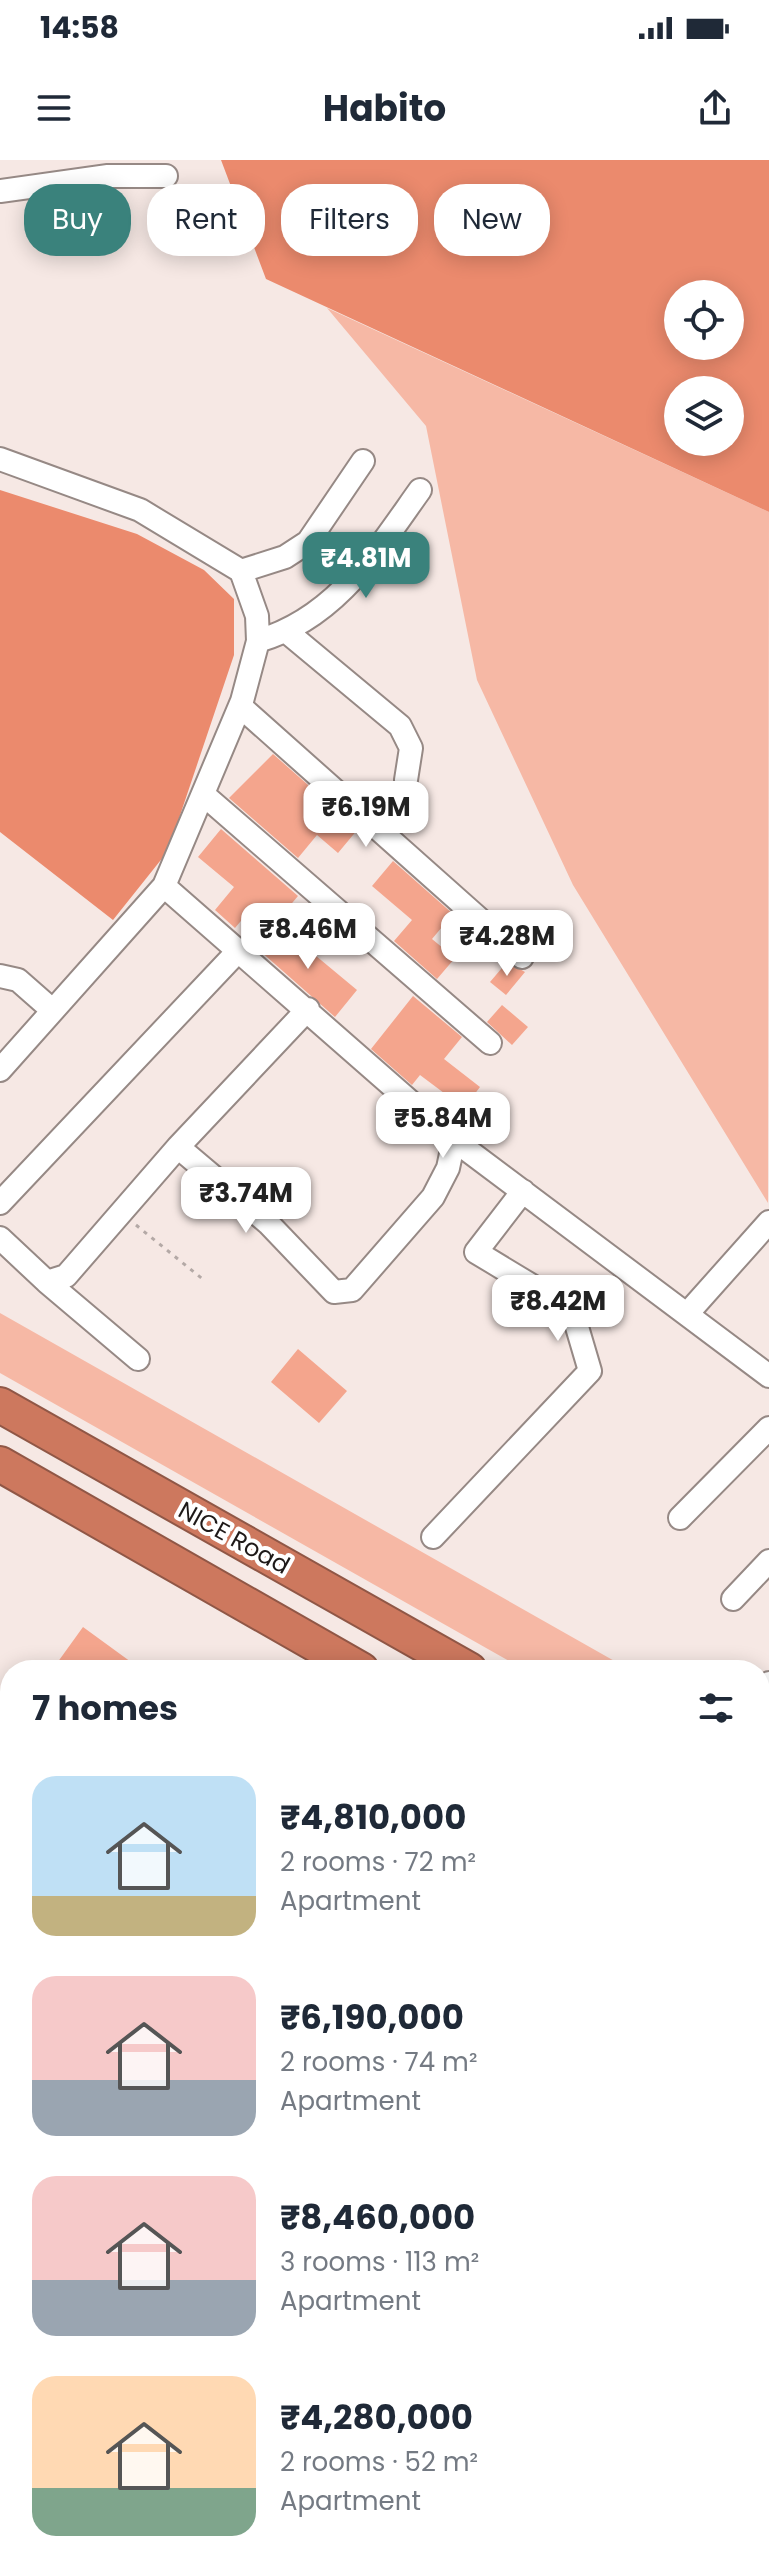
<!DOCTYPE html>
<html lang="en">
<head>
<meta charset="utf-8">
<style>
	body { margin:0; font-family:Poppins,sans-serif; background:#f2f2f3; color:#1f2937; height:100vh; display:flex; flex-direction:column; font-size:30px; white-space:nowrap }
	* { box-sizing:border-box; margin:0 }
	p { font-size:26px; color:#747a83 }
	.icon { flex:none; width:44px; height:44px; fill:none; stroke:currentColor; stroke-width:2; stroke-linecap:round; stroke-linejoin:round }
	.map { position:relative; flex:1; overflow:hidden }
	.details { position:absolute; left:0px; top:1500px; width:770px; height:914px; display:flex; flex-direction:column; background:#fff; border-radius:32px 32px 0 0; box-shadow:0 4px 20px #0003 }
	.details>* { flex:none }
	.top-card { position:absolute; left:24px; top:24px; width:722px; height:72px; display:flex; gap:16px }
	.tools { position:absolute; left:664px; top:120px; display:grid; gap:16px }
	.tools a { display:grid; place-items:center; width:80px; height:80px; border-radius:50%; background:#fff; box-shadow:0 4px 20px #0003; font-size:40px }
	.price { position:absolute; translate:-50% -68px; padding:0 18px; border-radius:16px; background:#fff; color:#222; font-size:26px; line-height:52px; filter:drop-shadow(0 2px 4px #0008) }
	.price::after { content:''; position:absolute; left:50%; top:48px; width:24px; height:18px; margin-left:-12px; background:inherit; clip-path:polygon(0 0,100% 0,50% 100%) }
	.price.current { background:#3a827c; color:#fff }
	ul { padding:0; list-style:none }
	li { display:flex; align-items:center; gap:24px; height:200px; padding:0 32px }
	li span { display:grid; place-items:center; flex:none; width:224px; height:160px; border-radius:24px; color:#555 }
	li>.icon { margin-inline-start:auto }
	span .icon { width:96px; height:96px; fill:#fffc; stroke-width:1 }
	li b { font-size:34px }
	h2 { display:flex; justify-content:space-between; align-items:center; height:96px; padding:0 32px; font-size:34px }
	.pill { padding:0 28px; border-radius:32px; background:#fff; box-shadow:0 4px 20px #0003; font-size:28px; line-height:72px }
	.pill.current { background:#3a827c; color:#fff }
	.status { display:flex; justify-content:space-between; align-items:center; height:56px; padding:0 40px; background:#fff; direction:ltr }
	.status svg { height:22px; fill:currentColor }
	header { display:flex; justify-content:space-between; align-items:center; height:104px; padding:0 32px; background:#fff; font-size:36px; font-weight:700 }
	.map>svg:first-child { display:block }
	.green { fill:#f6b8a5 }
	.forest { fill:#eb8a6d; fill-rule:evenodd }
	.building { fill:#f4a58d }
	.lines { fill:none; stroke-linecap:round; stroke-linejoin:round }
	.minor-casing { stroke:#968985; stroke-width:26 }
	.highway-casing { stroke:#905746; stroke-width:38 }
	.path { stroke:#b4a9a6; stroke-width:3; stroke-dasharray:4 6; stroke-linecap:butt }
	.minor { stroke:#fff; stroke-width:22 }
	.highway { stroke:#cd785e; stroke-width:34 }
	.labels { text-anchor:middle; stroke-width:8; stroke-linejoin:round; paint-order:stroke }
	.street-label { font-size:24px; fill:#1e1918; stroke:#fff }
</style>
</head>
<body>
<div class="status"><b>14:58</b><svg viewBox="0 0 49 12"><path d="M0 12V9h3v3zM5 12V6h3v6zM10 12V3h3v9zM15 12V0h3v12zM26 1h20v11H26zM47 4h2v5h-2z"/></svg></div>
<header><svg class="icon" aria-label="menu" viewBox="0 0 24 24"><path d="M4 6h16M4 12h16M4 18h16"/></svg>Habito<svg class="icon" aria-label="share" viewBox="0 0 24 24"><path d="M12 15V3M7 8l5-5 5 5M5 13v7h14v-7"/></svg></header>
<div class="map">
<svg width="769" height="2413" viewBox="0 0 769 2413">
	<rect width="100%" height="100%" fill="#f6e8e4"/>
	<path class="green" d="M 327,148 L 769,352 L 768,1043 L 573,725 L 477,520 L 426,266 Z
		M 0,1153 L 625,1507 L 630,1510 L 525,1510 L 0,1213 Z
		M 760,1587 L 769,1592 L 769,1652 L 760,1646 Z"/>
	<path class="forest" d="M 221,0 L 769,0 L 769,352 L 266,119 ZM 678,134 L 730,134 L 730,186 L 678,186 ZM 678,230 L 730,230 L 730,282 L 678,282 Z
		M 0,330 L 137,374 L 204,410 L 234,439 L 234,495 L 168,691 L 113,760 L 0,672 Z
		M 760,1843 L 769,1848 L 769,2413 L 250,2413 L 254,2404 L 760,2404 Z"/>
	<path class="building" d="M 273,594 L 358,669 L 338,693 L 317,675 L 298,698 L 229,638 Z
		M 221,669 L 298,736 L 277,761 L 256,743 L 235,768 L 215,750 L 234,727 L 198,697 Z
		M 393,701 L 453,754 L 432,779 L 455,798 L 437,819 L 394,781 L 412,760 L 372,726 Z
		M 280,766 L 357,830 L 335,857 L 259,790 Z
		M 507,802 L 525,812 L 506,835 L 490,822 Z
		M 413,836 L 462,877 L 444,899 L 480,927 L 464,948 L 420,915 L 412,925 L 371,889 Z
		M 502,845 L 528,867 L 512,885 L 487,862 Z
		M 298,1189 L 347,1231 L 319,1263 L 271,1222 Z
		M 83,1467 L 142,1510 L 52,1510 Z"/>
	<g class="lines">
		<defs>
			<path id="minor" d="M 0,31 L 108,16 L 166,16
				M 0,299 L 140,350 L 241,411 L 257,456 L 258,481 L 242,541 L 164,726 L 0,910
				M 241,411 L 285,397 L 308,382 L 363,301
				M 287,472 L 400,566 L 411,588 L 406,620
				M 258,481 C 336,458 375,393 420,330
				M 240,546 L 522,797
				M 204,635 L 490,883
				M 164,726 L 454,980 L 769,1216
				M 0,816 L 18,820 L 51,849
				M 178,987 L 308,849
				M 0,1043 L 239,790
				M 0,1078 L 47,1122 L 66,1116 L 178,987 L 268,1063 L 334,1132 L 352,1130 L 433,1037 L 448,1008 L 454,980
				M 47,1122 L 138,1199
				M 687,1154 L 769,1062
				M 680,1358 L 769,1268
				M 433,1377 L 590,1211 L 572,1150 L 476,1092 L 523,1031
				M 733,1439 L 769,1401
				M 760,1532 L 769,1523
				M 0,1567 L 10,1574
				M 0,1676 L 10,1683
				M 0,1793 L 10,1800
				M 0,1936 L 10,1946
				M 0,2091 L 10,2101
				M 0,2158 L 10,2148
				M 0,2301 L 10,2286
				M 117,2413 L 121,2404
				M 228,2413 L 232,2404"/>
			<path id="highway" d="M 0,1245 L 469,1510
				M 0,1304 L 361,1510
				M 760,1679 L 769,1685
				M 760,1741 L 769,1747"/>
		</defs>
		<use href="#minor" class="minor-casing"/>
		<use href="#highway" class="highway-casing"/>
		<path class="path" d="M 136,1065 L 205,1121
			M 355,2404 L 361,2413"/>
		<use href="#minor" class="minor"/>
		<use href="#highway" class="highway"/>
	</g>
	<g class="labels">
		<g class="street-label">
			<text transform="translate(234 1378) rotate(29)" y="8">NICE Road</text>
		</g>
	</g>
</svg>
<div class="tools">
<a><svg class="icon" aria-label="locate" viewBox="0 0 24 24"><circle cx="12" cy="12" r="6"/><path d="M12 2v4M12 18v4M2 12h4M18 12h4"/></svg></a>
<a><svg class="icon" aria-label="layers" viewBox="0 0 24 24"><path d="M12 4l9 5-9 5-9-5zM3 14l9 5 9-5"/></svg></a>
</div>
<b class="price current" style="left:366px;top:440px">₹4.81M</b>
<b class="price" style="left:366px;top:689px">₹6.19M</b>
<b class="price" style="left:308px;top:811px">₹8.46M</b>
<b class="price" style="left:507px;top:818px">₹4.28M</b>
<b class="price" style="left:443px;top:1000px">₹5.84M</b>
<b class="price" style="left:246px;top:1075px">₹3.74M</b>
<b class="price" style="left:558px;top:1183px">₹8.42M</b>
<div class="top-card">
<a class="pill current">Buy</a>
<a class="pill">Rent</a>
<a class="pill">Filters</a>
<a class="pill">New</a>
</div>
<section class="details">
<h2>7 homes<svg class="icon" aria-label="filters" viewBox="0 0 24 24"><path d="M4 7h16M4 17h16"/><circle cx="9" cy="7" r="2"/><circle cx="15" cy="17" r="2"/></svg></h2>
<ul>
<li><span style="background:linear-gradient(#bfe0f5 75%,#c2b280 0)"><svg class="icon" aria-label="home" viewBox="0 0 24 24"><path d="M3 11l9-7 9 7M6 9v11h12V9"/></svg></span><div><b>₹4,810,000</b><p>2 rooms · 72 m²</p><p>Apartment</p></div></li>
<li><span style="background:linear-gradient(#f6c9c9 65%,#9aa5b1 0)"><svg class="icon" aria-label="home" viewBox="0 0 24 24"><path d="M3 11l9-7 9 7M6 9v11h12V9"/></svg></span><div><b>₹6,190,000</b><p>2 rooms · 74 m²</p><p>Apartment</p></div></li>
<li><span style="background:linear-gradient(#f6c9c9 65%,#9aa5b1 0)"><svg class="icon" aria-label="home" viewBox="0 0 24 24"><path d="M3 11l9-7 9 7M6 9v11h12V9"/></svg></span><div><b>₹8,460,000</b><p>3 rooms · 113 m²</p><p>Apartment</p></div></li>
<li><span style="background:linear-gradient(#ffd9b3 70%,#7fa58c 0)"><svg class="icon" aria-label="home" viewBox="0 0 24 24"><path d="M3 11l9-7 9 7M6 9v11h12V9"/></svg></span><div><b>₹4,280,000</b><p>2 rooms · 52 m²</p><p>Apartment</p></div></li>
</ul>
</section>
</div>
</body>
</html>
